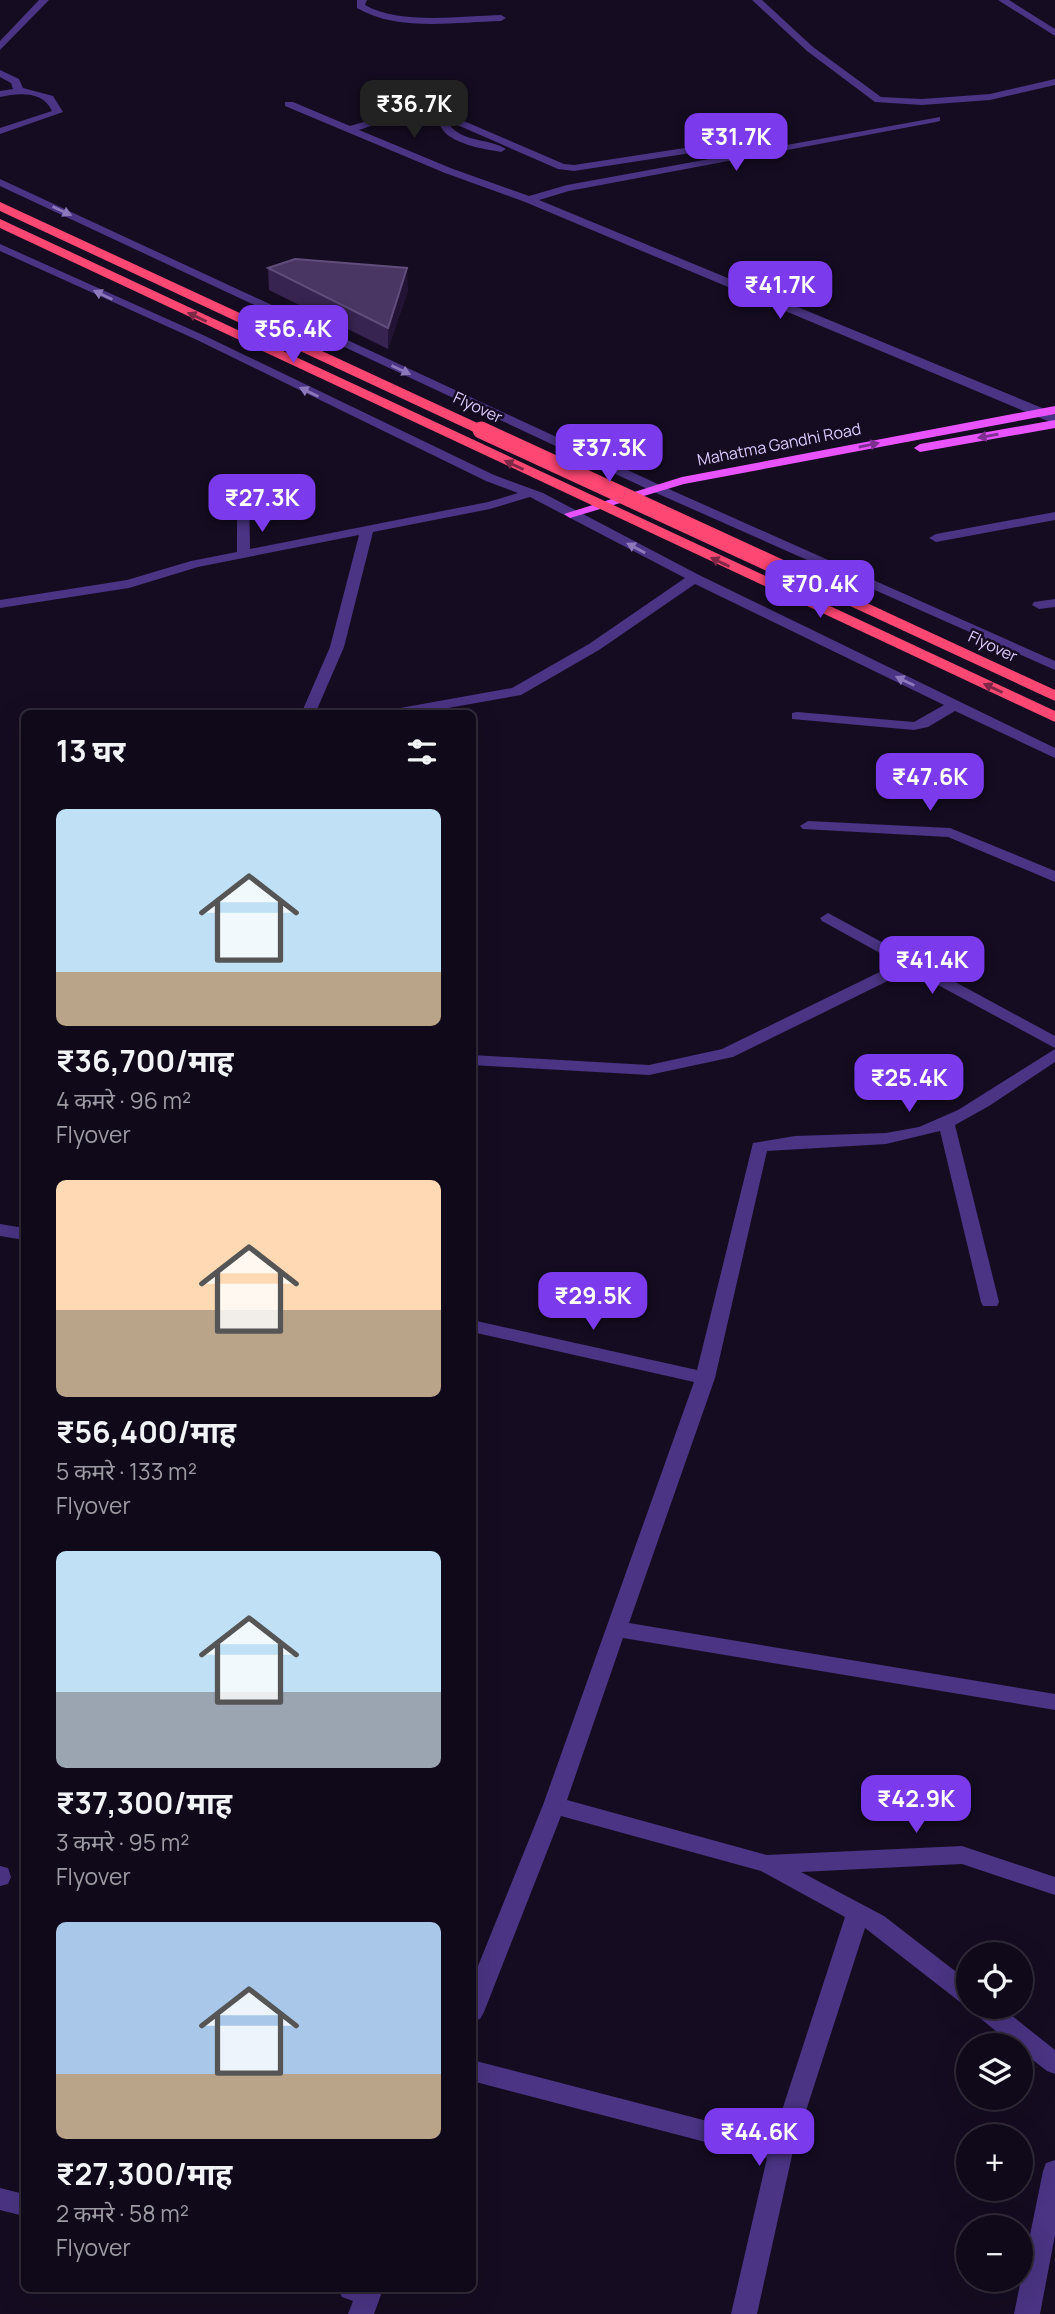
<!DOCTYPE html>
<html lang="hi">
<head>
<meta charset="utf-8">
<style>
	body { margin:0; font-family:Manrope,"Noto Sans Devanagari",sans-serif; background:#1e1726; color:#f1f3f6; height:100vh; display:flex; flex-direction:column; font-size:26px; white-space:nowrap }
	* { box-sizing:border-box; margin:0 }
	p { font-size:23px; color:#9c9aa2 }
	.icon { flex:none; width:38px; height:38px; fill:none; stroke:currentColor; stroke-width:2; stroke-linecap:round; stroke-linejoin:round }
	.map { position:relative; flex:1; overflow:hidden }
	.side { position:absolute; left:21px; top:710px; width:455px; height:1582px; display:flex; flex-direction:column; background:#100919; border-radius:10px; box-shadow:0 7px 28px #0002,0 0 0 2px #302a38 }
	.side>* { flex:none }
	.controls { position:absolute; left:956px; top:1942px; display:grid; gap:14px }
	.controls a { display:grid; place-items:center; width:77px; height:77px; border-radius:50%; background:#100919; box-shadow:0 7px 28px #0002,0 0 0 2px #302a38; font-size:35px }
	.price { position:absolute; translate:-50% -60px; padding:0 16px; border-radius:14px; background:#7c3aed; color:#fff; font-size:23px; line-height:46px; filter:drop-shadow(0 2px 4px #0008) }
	.price::after { content:''; position:absolute; left:50%; top:42px; width:21px; height:16px; margin-left:-10px; background:inherit; clip-path:polygon(0 0,100% 0,50% 100%) }
	.price.active { background:#222; color:#fff }
	ul { padding:0; list-style:none }
	li { display:grid; align-content:center; gap:14px; height:371px; padding:0 35px }
	li span { display:grid; place-items:center; height:217px; border-radius:10px; color:#555 }
	li>.icon { margin-inline-start:auto }
	span .icon { width:126px; height:126px; fill:#fffc; stroke-width:1 }
	li b { font-size:30px }
	h2 { display:flex; justify-content:space-between; align-items:center; height:84px; padding:0 35px; font-size:30px }
	.map>svg:first-child { display:block }
	.lines { fill:none; stroke-linecap:round; stroke-linejoin:round }
	.minor { fill:#4a3483; fill-rule:evenodd }
	.major { fill:#e853ff; fill-rule:evenodd }
	.highway { fill:#ff4773; fill-rule:evenodd }
	.highway-bridge { stroke:#ff4773; stroke-width:17 }
	.wall { fill:#372450 }
	.shaded-wall { fill:#221335 }
	.building { fill:#493663; stroke:#604d7b; stroke-width:2 }
	.oneway { fill:#8d78bb }
	.oneway2 { fill:#7e2746 }
	.oneway3 { fill:#7e3090 }
	.labels { text-anchor:middle; stroke-width:5; stroke-linejoin:round; paint-order:stroke }
	.far-street-label { font-size:16px; fill:#deccff; stroke:#150c21 }
</style>
</head>
<body>
<div class="map">
<svg width="1055" height="2314" viewBox="0 0 1055 2314">
	<rect width="100%" height="100%" fill="#150c21"/>
	<g class="lines">
		<path class="minor" d="M 39,0 L 49,0 L 0,50 L 0,41 Z
			M 357,0 L 367,0 L 365,5 C 398,25 463,16 501,15 L 506,18 L 501,21 C 456,22 397,32 357,8 Z
			M 752,0 L 762,0 L 813,47 L 881,97 L 922,99 L 990,94 L 1055,79 L 1055,85 L 990,100 L 922,105 L 875,102 L 807,51 Z
			M 998,0 L 1009,0 L 1055,29 L 1055,36 Z
			M 0,70 L 19,79 L 23,88 L 53,96 L 63,112 L 0,134 L 0,128 L 52,111 C 43,90 18,93 0,97 L 0,91 L 13,89 L 11,83 L 0,77 Z
			M 285,102 L 293,102 L 350,126 L 418,106 L 431,107 L 564,164 L 574,165 L 717,143 L 722,146 L 717,149 L 574,171 L 558,169 L 446,120 C 460,144 487,137 506,149 L 501,152 C 484,149 464,146 449,136 C 440,130 437,115 428,113 C 411,109 377,125 359,130 L 453,169 L 529,196 L 567,185 L 940,117 L 940,121 L 936,122 L 569,191 L 539,200 L 1047,410 L 1055,415 L 1055,424 L 525,202 L 445,173 L 285,106 Z
			M 0,179 L 662,486 L 1055,661 L 1055,670 L 654,492 L 0,186 Z
			M 0,244 L 203,335 L 494,475 L 543,493 L 699,575 L 1055,748 L 1055,758 L 955,711 L 928,727 L 914,730 L 792,719 L 792,713 L 797,712 L 914,722 L 944,705 L 695,584 L 599,650 L 521,695 L 414,714 L 382,714 L 389,710 L 512,688 L 589,644 L 685,578 L 530,497 L 490,509 L 373,532 L 344,647 L 315,714 L 301,714 L 330,647 L 359,535 L 198,567 L 129,588 L 0,608 L 0,600 L 127,580 L 191,561 L 237,552 L 237,484 L 243,480 L 249,484 L 250,549 L 488,502 L 518,493 L 486,481 L 195,339 L 0,251 Z
			M 1055,512 L 1055,520 L 936,542 L 929,538 L 936,534 Z
			M 1055,599 L 1055,607 L 1039,609 L 1032,605 L 1034,602 Z
			M 808,821 L 950,828 L 1055,871 L 1055,882 L 948,837 L 803,829 L 800,826 Z
			M 828,913 L 1055,1036 L 1055,1048 L 910,970 L 733,1057 L 649,1075 L 472,1065 L 472,1055 L 649,1065 L 722,1049 L 898,963 L 822,921 L 820,918 Z
			M 1055,1049 L 1055,1062 L 989,1106 L 955,1125 L 999,1302 L 997,1306 L 983,1306 L 981,1302 L 940,1131 L 886,1144 L 767,1151 L 715,1378 L 629,1623 L 1055,1694 L 1055,1710 L 623,1638 L 567,1800 L 767,1855 L 962,1846 L 1055,1877 L 1055,1895 L 962,1864 L 801,1872 L 884,1916 L 968,1981 L 968,2005 L 960,2002 L 865,1928 L 793,2151 L 757,2314 L 731,2314 L 767,2158 L 472,2081 L 472,2060 L 773,2138 L 845,1917 L 761,1871 L 561,1816 L 484,2012 L 480,2019 L 472,2022 L 472,1981 L 543,1805 L 694,1382 L 472,1332 L 472,1320 L 697,1370 L 753,1143 L 795,1136 L 886,1133 L 919,1127 L 958,1110 Z
			M 0,1224 L 24,1228 L 24,1240 L 0,1236 Z
			M 0,1866 L 8,1868 L 11,1877 L 8,1884 L 0,1886 Z
			M 971,2007 L 1001,2007 L 1055,2050 L 1055,2074 L 1047,2071 L 1020,2050 L 1020,2046 L 1014,2046 L 975,2014 Z
			M 1055,2160 L 1055,2235 L 1040,2314 L 1014,2314 L 1043,2171 L 1046,2163 Z
			M 0,2188 L 24,2194 L 24,2216 L 0,2210 Z
			M 338,2289 L 383,2289 L 374,2314 L 348,2314 L 353,2301 L 342,2297 Z"/>
		<path class="major" d="M 1055,406 L 1055,414 L 684,484 L 570,518 L 564,514 L 682,477 Z
			M 1055,420 L 1055,428 L 920,452 L 914,448 L 920,444 Z"/>
		<path class="highway" d="M 0,202 L 486,427 L 488,430 L 481,434 L 476,433 L 0,211 Z
			M 0,219 L 1055,711 L 1055,722 L 0,228 Z
			M 787,566 L 1055,690 L 1055,701 L 781,574 L 779,571 L 781,568 Z"/>
		<path class="highway-bridge" d="M 481,430 L 787,571"/>
	</g>
	<path class="wall" d="M 268,268 L 408,290 L 388,349 L 269,290 Z"/>
	<path class="shaded-wall" d="M 407,268 L 408,290 L 388,349 L 388,328 Z"/>
	<path class="building" d="M 295,259 L 407,268 L 388,328 L 268,268 Z"/>
	<defs><path id="oneway-solid" d="M-6-.8H1V-3.2L6.5 0L1 3.2V.8H-6Z" transform="scale(1.75)"/></defs>
	<g class="oneway">
		<use href="#oneway-solid" transform="translate(62 211) rotate(25)"/>
		<use href="#oneway-solid" transform="translate(103 295) rotate(-154)"/>
		<use href="#oneway-solid" transform="translate(401 370) rotate(25)"/>
		<use href="#oneway-solid" transform="translate(309 392) rotate(-154)"/>
		<use href="#oneway-solid" transform="translate(636 548) rotate(-152)"/>
		<use href="#oneway-solid" transform="translate(905 681) rotate(-154)"/>
	</g>
	<g class="oneway2">
		<use href="#oneway-solid" transform="translate(197 317) rotate(-155)"/>
		<use href="#oneway-solid" transform="translate(514 465) rotate(-155)"/>
		<use href="#oneway-solid" transform="translate(720 562) rotate(-155)"/>
		<use href="#oneway-solid" transform="translate(993 688) rotate(-155)"/>
	</g>
	<g class="oneway3">
		<use href="#oneway-solid" transform="translate(988 436) rotate(170)"/>
		<use href="#oneway-solid" transform="translate(869 445) rotate(-11)"/>
	</g>
	<g class="labels">
		<g class="far-street-label">
			<text transform="translate(478 407) rotate(25)" y="6">Flyover</text>
			<text transform="translate(779 444) rotate(-11)" y="6">Mahatma Gandhi Road</text>
			<text transform="translate(993 646) rotate(25)" y="6">Flyover</text>
		</g>
	</g>
</svg>
<div class="controls">
<a><svg class="icon" aria-label="locate" viewBox="0 0 24 24"><circle cx="12" cy="12" r="6"/><path d="M12 2v4M12 18v4M2 12h4M18 12h4"/></svg></a>
<a><svg class="icon" aria-label="layers" viewBox="0 0 24 24"><path d="M12 4l9 5-9 5-9-5zM3 14l9 5 9-5"/></svg></a>
<a>+</a>
<a>−</a>
</div>
<b class="price active" style="left:414px;top:140px">₹36.7K</b>
<b class="price" style="left:736px;top:173px">₹31.7K</b>
<b class="price" style="left:780px;top:321px">₹41.7K</b>
<b class="price" style="left:293px;top:365px">₹56.4K</b>
<b class="price" style="left:609px;top:484px">₹37.3K</b>
<b class="price" style="left:262px;top:534px">₹27.3K</b>
<b class="price" style="left:820px;top:620px">₹70.4K</b>
<b class="price" style="left:930px;top:813px">₹47.6K</b>
<b class="price" style="left:932px;top:996px">₹41.4K</b>
<b class="price" style="left:909px;top:1114px">₹25.4K</b>
<b class="price" style="left:593px;top:1332px">₹29.5K</b>
<b class="price" style="left:916px;top:1835px">₹42.9K</b>
<b class="price" style="left:759px;top:2168px">₹44.6K</b>
<section class="side">
<h2>13 घर<svg class="icon" aria-label="filters" viewBox="0 0 24 24"><path d="M4 7h16M4 17h16"/><circle cx="9" cy="7" r="2"/><circle cx="15" cy="17" r="2"/></svg></h2>
<ul>
<li><span style="background:linear-gradient(#bfe0f5 75%,#b9a48a 0)"><svg class="icon" aria-label="home" viewBox="0 0 24 24"><path d="M3 11l9-7 9 7M6 9v11h12V9"/></svg></span><div><b>₹36,700/माह</b><p>4 कमरे · 96 m²</p><p>Flyover</p></div></li>
<li><span style="background:linear-gradient(#ffd9b3 60%,#b9a48a 0)"><svg class="icon" aria-label="home" viewBox="0 0 24 24"><path d="M3 11l9-7 9 7M6 9v11h12V9"/></svg></span><div><b>₹56,400/माह</b><p>5 कमरे · 133 m²</p><p>Flyover</p></div></li>
<li><span style="background:linear-gradient(#bfe0f5 65%,#9aa5b1 0)"><svg class="icon" aria-label="home" viewBox="0 0 24 24"><path d="M3 11l9-7 9 7M6 9v11h12V9"/></svg></span><div><b>₹37,300/माह</b><p>3 कमरे · 95 m²</p><p>Flyover</p></div></li>
<li><span style="background:linear-gradient(#a9c7e8 70%,#b9a48a 0)"><svg class="icon" aria-label="home" viewBox="0 0 24 24"><path d="M3 11l9-7 9 7M6 9v11h12V9"/></svg></span><div><b>₹27,300/माह</b><p>2 कमरे · 58 m²</p><p>Flyover</p></div></li>
</ul>
</section>
</div>
</body>
</html>
